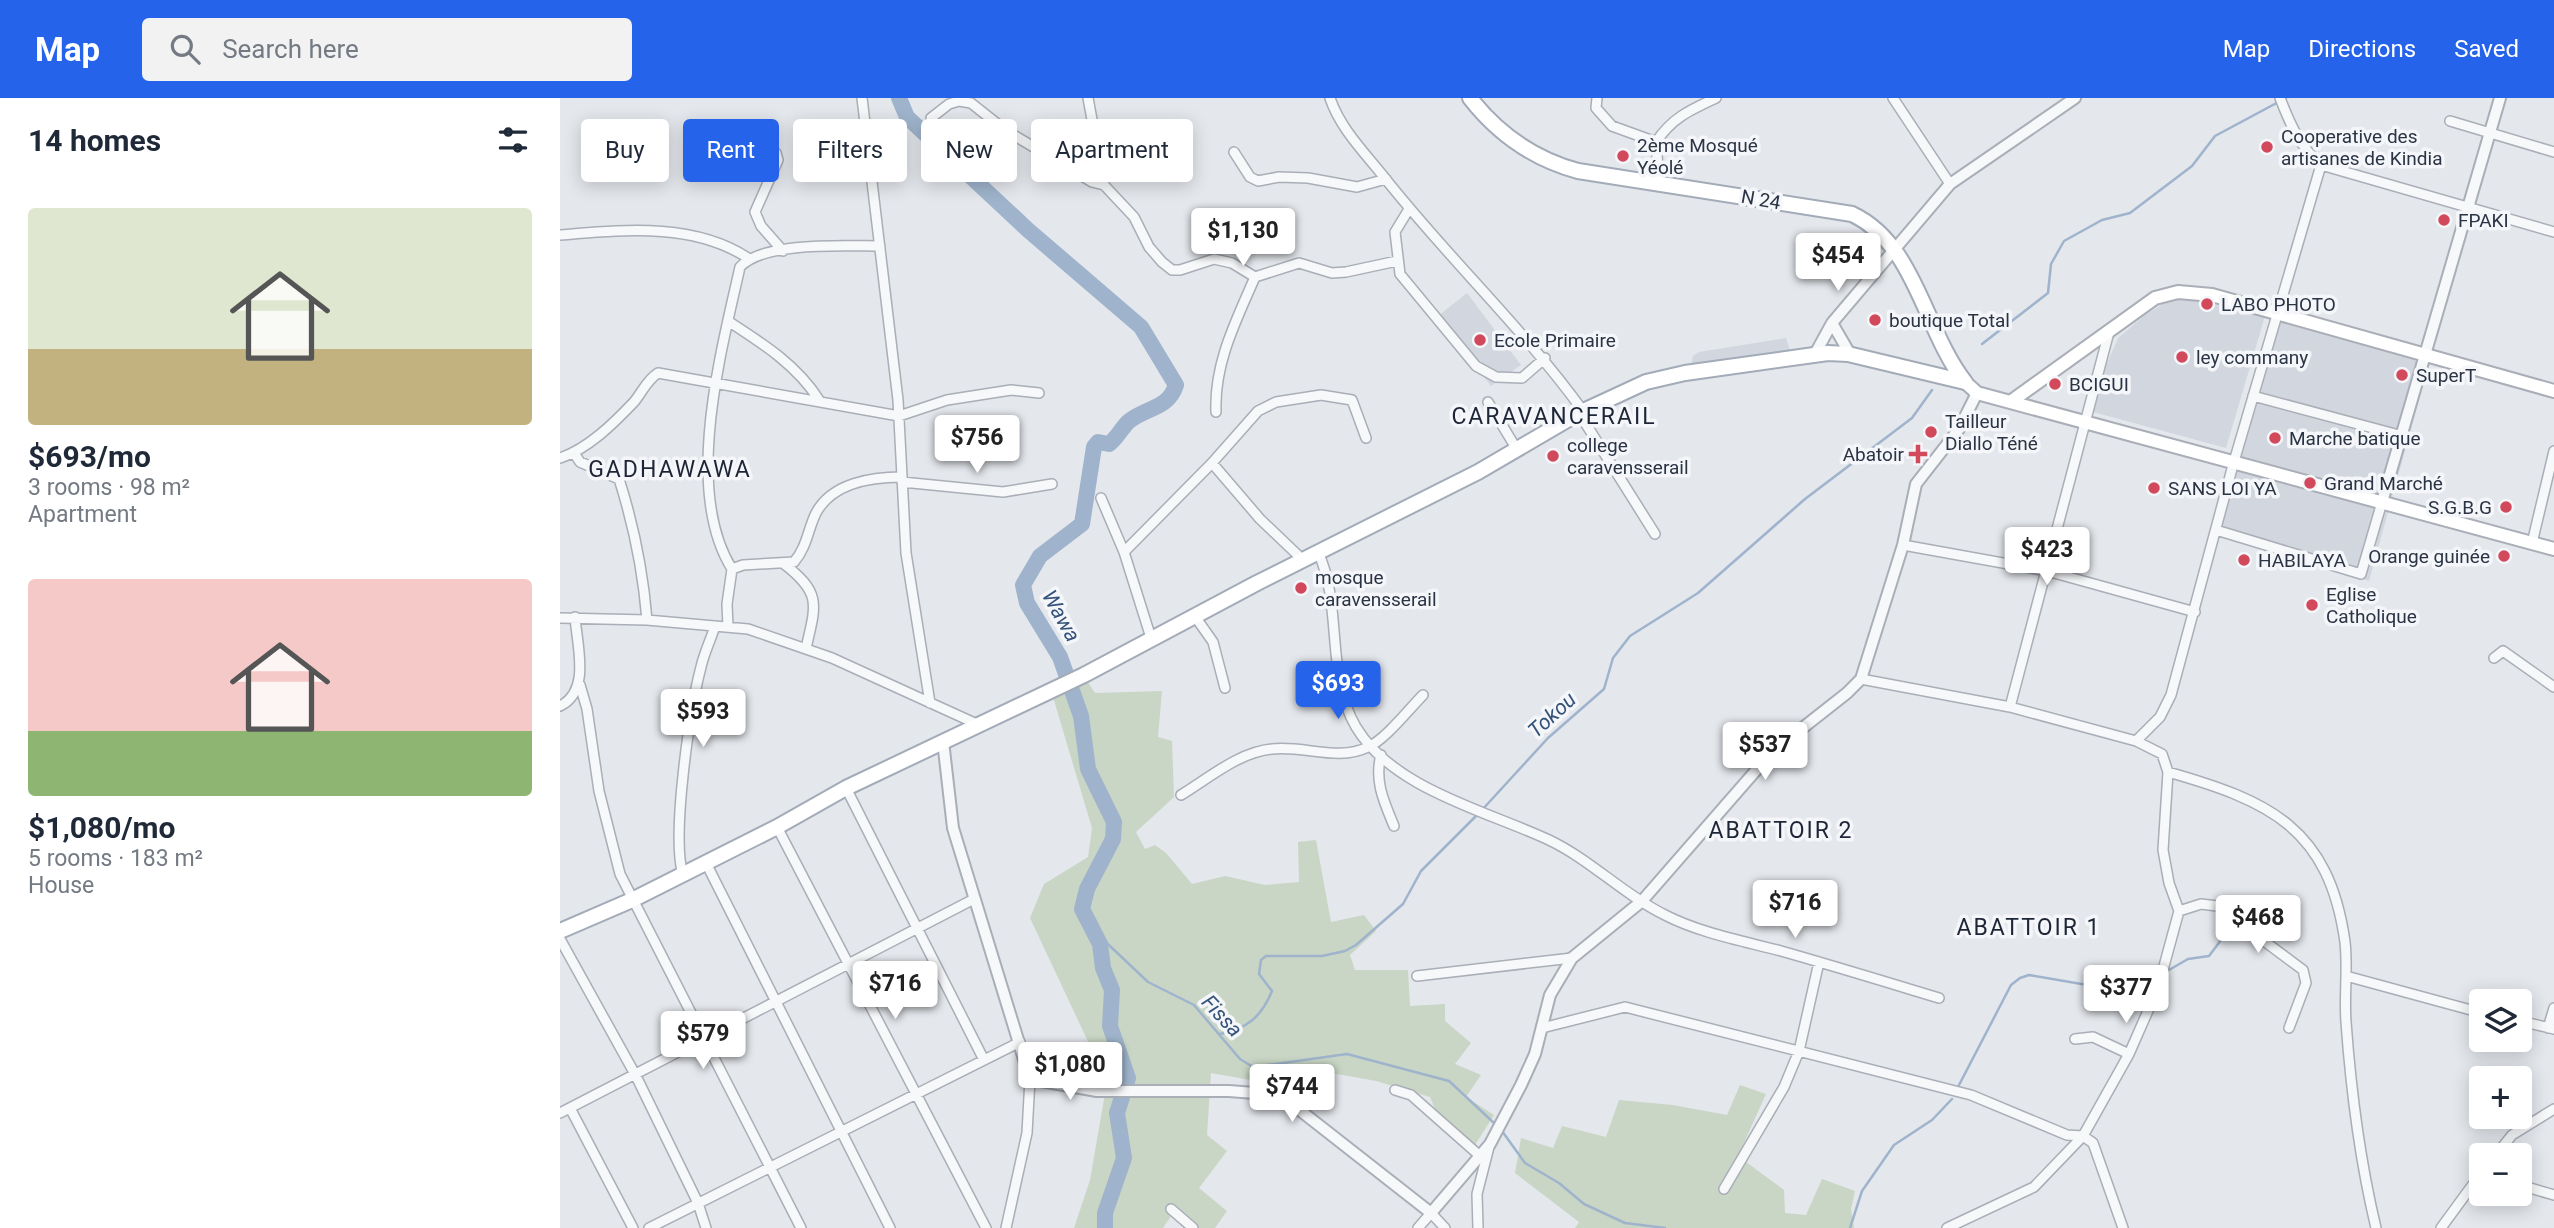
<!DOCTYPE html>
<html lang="en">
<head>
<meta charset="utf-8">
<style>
	body { margin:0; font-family:Roboto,sans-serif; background:#f2f2f3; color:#1f2937; height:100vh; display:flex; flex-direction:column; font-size:26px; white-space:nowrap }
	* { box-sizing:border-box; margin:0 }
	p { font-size:23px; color:#747a83 }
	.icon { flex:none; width:38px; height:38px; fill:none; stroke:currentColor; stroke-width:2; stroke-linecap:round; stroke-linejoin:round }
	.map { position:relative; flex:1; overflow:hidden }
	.sheet { display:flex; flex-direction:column; background:#fff; width:560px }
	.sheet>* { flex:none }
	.banner { position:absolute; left:21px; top:21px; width:665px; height:63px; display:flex; gap:14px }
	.controls { position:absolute; left:1909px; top:891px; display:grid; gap:14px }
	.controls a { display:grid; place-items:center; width:63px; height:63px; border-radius:7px; background:#fff; box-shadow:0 4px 18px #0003; font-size:35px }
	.price { position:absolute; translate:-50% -60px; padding:0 16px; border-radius:7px; background:#fff; color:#222; font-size:23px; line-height:46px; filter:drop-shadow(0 2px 4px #0008) }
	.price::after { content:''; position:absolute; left:50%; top:42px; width:21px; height:16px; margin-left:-10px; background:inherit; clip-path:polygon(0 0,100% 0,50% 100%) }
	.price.selected { background:#2563eb; color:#fff }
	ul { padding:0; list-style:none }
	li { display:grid; align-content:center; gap:14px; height:371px; padding:0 28px }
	li span { display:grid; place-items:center; height:217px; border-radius:7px; color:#555 }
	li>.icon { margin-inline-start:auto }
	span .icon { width:126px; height:126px; fill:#fffc; stroke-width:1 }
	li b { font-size:30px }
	h2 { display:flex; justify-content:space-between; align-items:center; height:84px; padding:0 28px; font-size:30px }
	.chip { padding:0 24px; border-radius:7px; background:#fff; box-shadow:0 4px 18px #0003; font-size:24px; line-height:63px }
	.chip.selected { background:#2563eb; color:#fff }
	header { display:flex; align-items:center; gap:42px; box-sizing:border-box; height:98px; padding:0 35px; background:#2563eb; color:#fff }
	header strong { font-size:33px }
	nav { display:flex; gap:38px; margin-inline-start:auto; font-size:24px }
	.search { width:490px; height:63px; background:#f2f2f3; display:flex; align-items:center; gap:18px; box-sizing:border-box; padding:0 24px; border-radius:7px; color:#747a83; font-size:26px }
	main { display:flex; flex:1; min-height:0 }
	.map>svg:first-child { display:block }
	.built { fill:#d2d6de }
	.green { fill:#c9d6c5 }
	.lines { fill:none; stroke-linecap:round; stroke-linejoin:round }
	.stream { stroke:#9fb4cc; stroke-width:2.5 }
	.river { stroke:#9fb4cc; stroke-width:16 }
	.minor-casing { stroke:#a9aeb7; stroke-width:12 }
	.tertiary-casing { stroke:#a9aeb7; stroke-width:14 }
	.secondary-casing { stroke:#a9aeb7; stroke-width:16 }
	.primary-casing { stroke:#a3abb8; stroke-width:18 }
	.minor { stroke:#f7f8fa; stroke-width:9 }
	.tertiary { stroke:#f7f8fa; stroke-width:10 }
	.secondary { stroke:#fff; stroke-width:12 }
	.primary { stroke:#fff; stroke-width:14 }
	.poi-dot { fill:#d1495b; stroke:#f4f6f9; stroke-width:2.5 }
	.labels { text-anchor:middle; stroke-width:7; stroke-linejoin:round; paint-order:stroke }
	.poi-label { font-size:19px; fill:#2b3445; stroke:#f4f6f9; text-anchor:start }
	.street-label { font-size:19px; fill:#2b3445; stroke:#f4f6f9 }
	.water-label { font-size:21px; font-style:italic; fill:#34527a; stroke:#f4f6f9 }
	.quarter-label { font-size:23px; letter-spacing:2px; fill:#1d2536; stroke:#f4f6f9 }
</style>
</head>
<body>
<header>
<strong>Map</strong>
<div class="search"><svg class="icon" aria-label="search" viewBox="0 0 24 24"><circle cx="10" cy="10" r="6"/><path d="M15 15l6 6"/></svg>Search here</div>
<nav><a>Map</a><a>Directions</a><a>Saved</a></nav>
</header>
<main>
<section class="sheet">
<h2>14 homes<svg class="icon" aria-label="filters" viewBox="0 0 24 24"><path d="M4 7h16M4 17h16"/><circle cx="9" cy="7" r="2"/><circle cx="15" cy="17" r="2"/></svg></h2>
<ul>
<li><span style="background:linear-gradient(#dfe7d0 65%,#c2b280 0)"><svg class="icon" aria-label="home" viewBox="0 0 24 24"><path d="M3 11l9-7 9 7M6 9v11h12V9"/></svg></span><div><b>$693/mo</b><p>3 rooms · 98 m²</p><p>Apartment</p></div></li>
<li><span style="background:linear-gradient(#f6c9c9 70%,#8fb573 0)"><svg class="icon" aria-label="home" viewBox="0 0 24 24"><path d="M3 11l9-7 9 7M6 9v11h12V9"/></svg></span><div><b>$1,080/mo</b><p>5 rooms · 183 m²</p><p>House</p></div></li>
</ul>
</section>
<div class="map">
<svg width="1994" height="1130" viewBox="0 0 1994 1130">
	<rect width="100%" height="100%" fill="#e4e7ec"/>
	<path class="built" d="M 907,195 L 961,267 L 931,288 L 878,218 Z
		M 1616,198 L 1705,218 L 1666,350 L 1533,314 L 1542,277 L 1558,240 L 1585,217 Z
		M 1713,218 L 1871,259 L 1809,483 L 1649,436 Z
		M 1226,240 L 1231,256 L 1131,268 L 1133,258 L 1139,254 Z"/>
	<path class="green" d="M 527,583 L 535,595 L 602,593 L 598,639 L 612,643 L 614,699 L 576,734 L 585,751 L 595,747 L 606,755 L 632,786 L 665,778 L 705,787 L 739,784 L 738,744 L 756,742 L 771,824 L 804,817 L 816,833 L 790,857 L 795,872 L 848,872 L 850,908 L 885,906 L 885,923 L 911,945 L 895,966 L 921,977 L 906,999 L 934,1017 L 915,1047 L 875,1011 L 870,999 L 816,983 L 744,970 L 713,986 L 651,975 L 647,1037 L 667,1053 L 639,1090 L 667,1113 L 655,1130 L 633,1130 L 611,1118 L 603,1130 L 514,1130 L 530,1082 L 547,984 L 470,820 L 484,786 L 528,759 L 532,730 L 493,599 Z
		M 1180,987 L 1206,996 L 1178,1058 L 1224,1092 L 1225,1115 L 1246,1117 L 1262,1081 L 1295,1093 L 1291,1111 L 1294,1130 L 1015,1130 L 1019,1124 L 955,1075 L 961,1040 L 993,1050 L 1002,1028 L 1046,1039 L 1059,1002 L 1113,1007 L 1167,1017 Z"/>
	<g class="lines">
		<path class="stream" d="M 1422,246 L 1488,195 L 1491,166 L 1504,143 L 1542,122 L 1570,115 L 1632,68 L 1655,38 L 1726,0
			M 922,712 L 988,640 L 1044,591 L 1053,560 L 1070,538 L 1138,495 L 1245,401 L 1352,320 L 1372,292
			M 533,832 L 588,884 L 634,907 L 680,961 L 693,969 L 787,956 L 889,983 L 934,1025
			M 1609,872 L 1628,861 L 1649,858 L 1673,826
			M 660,936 C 687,931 702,918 712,893 L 699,876 L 701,862 L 706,858 L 762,858 L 785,853 L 796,847 L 843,806 L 861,773 L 918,716
			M 1398,989 L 1451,887 L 1460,880 L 1469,877 L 1539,889 L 1597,873
			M 942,1033 L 965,1065 L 999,1085 L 1024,1106 L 1065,1125 L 1105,1130
			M 1290,1130 L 1302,1093 L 1334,1047 L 1372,1022 L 1392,1001"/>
		<path class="river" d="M 339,0 L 347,19 L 468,132 L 581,229 L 616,287 C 608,312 585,309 568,324 C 561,331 557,340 549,346 L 538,344 L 534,349 L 522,426 L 480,458 L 463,487 L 467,505 L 500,559 L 521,618 L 528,671 L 554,724 L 553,741 L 527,791 L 522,811 L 540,846 L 543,870 L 552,892 L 550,928 L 568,980 L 557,1015 L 564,1060 L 545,1115 L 545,1130"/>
		<defs>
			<path id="minor" d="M 302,0 L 338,302 L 346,455 L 370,605
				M 528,0 L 544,87 L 574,119 L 589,149 L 602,164 L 612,172 L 620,172 L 654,161 L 672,165 L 695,179
				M 770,0 C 780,30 804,54 824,79 C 888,160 963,230 1023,313
				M 1037,0 L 1036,10 L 1052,28 L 1096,44 L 1099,83
				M 1333,0 L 1390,86
				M 1720,0 C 1730,26 1740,49 1761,67 L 1994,134
				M 371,20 L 389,6 L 399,3 L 411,5 L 445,32 L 532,84 L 544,87
				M 1890,23 L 1994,54
				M 185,38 L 216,55 L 218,62 L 195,114 L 201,128 L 223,153
				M 1096,44 C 1112,20 1130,12 1156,0
				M 674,54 L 690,79 L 698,83 L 719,79 L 748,80 L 797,89 L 826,81
				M 310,66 L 339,45
				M 849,111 L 835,134 L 840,176 L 916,268 L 936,279 L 962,280 L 985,260
				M 0,137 C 63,132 133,124 188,160
				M 168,223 C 202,245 237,267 259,302
				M 1693,298 L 1839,337
				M 928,304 L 956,350
				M 656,314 C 654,265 676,223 695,179 L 739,165 L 772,175 L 786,174 L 837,163
				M 1019,315 L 1095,436
				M 14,355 L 20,364 L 59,381 C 74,428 83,473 87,522
				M 0,360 C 28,351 54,325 74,304 C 83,293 86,283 98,275 L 339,318 L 387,302 L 451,292 L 479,295
				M 652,365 L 700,421 L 743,462
				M 342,384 L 443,394 L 492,386
				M 541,400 L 564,454 L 591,540
				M 1656,432 L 1801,476 L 1822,404
				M 1972,445 L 1994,353
				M 1343,447 L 1487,473 L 1635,514
				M 564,454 L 652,365 L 698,313 L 716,304 L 761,297 L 792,302 L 806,340
				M 758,454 C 783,508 765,576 796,629 C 833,691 927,713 989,742 C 1031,762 1064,797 1105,817 C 1140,835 1183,843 1221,853 C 1274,868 1326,884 1379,900
				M 224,466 C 262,495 256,507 246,550
				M 172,471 C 123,393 161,254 180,169 C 204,143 285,148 320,148
				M 634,517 L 653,544 L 665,590
				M 0,520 L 87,522 L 188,531 L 272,560 L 419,627
				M 168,529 L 167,506 L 172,471 L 183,467 L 234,464 C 247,449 248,431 256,415 C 272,385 312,379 342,379
				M 1934,560 L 1943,553 L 1994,589
				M 1301,581 L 1450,609 L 1576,643 L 1602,656 L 1608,674 L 1603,752 L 1609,785 L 1619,813 L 1598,890 L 1569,956 L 1523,1038 L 1474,1089 L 1387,1130
				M 20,587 L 27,611 L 39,693 L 60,776 L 241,1130
				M 0,608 C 31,593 17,548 15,519
				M 1450,609 L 1549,234
				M 1576,643 L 1600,619 L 1611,597 L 1673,367 L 1761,67
				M 821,657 C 814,683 824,704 834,728
				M 1608,674 C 1710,703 1769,730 1785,844 C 1788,871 1784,898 1786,924 C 1791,993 1800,1063 1816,1130
				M 286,690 L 424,962
				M 621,697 C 649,680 679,654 712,651 C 744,647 778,664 808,649 C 825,642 849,611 863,597
				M 217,729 L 426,1130
				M 146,765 L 330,1130
				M 123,777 C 111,738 130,611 141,569 C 144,555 151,541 155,528
				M 1619,813 L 1641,806 L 1657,808 L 1743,872 L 1746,885 L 1729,930
				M 0,841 L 76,978 L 138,1105 L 146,1130
				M 857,878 L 1012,860
				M 1786,878 L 1922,915
				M 1960,923 L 1994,931
				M 982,930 L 1065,909 L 1411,997 L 1507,1037 L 1523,1038 L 1533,1045 L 1563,1130
				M 1988,930 L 1994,910
				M 1515,941 L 1533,939 L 1569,956
				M 835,992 L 851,997 L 920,1058
				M 10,1010 L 73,1130
				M 0,1015 L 414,801
				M 1936,1057 L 1952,1037 L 1994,1011
				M 1960,1087 L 1994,1097
				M 1164,1091 L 1224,989 L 1239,953 L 1259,864
				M 611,1111 L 633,1130
				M 89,1130 L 460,944
				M 446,1130 L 467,1035 L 470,981
				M 858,1130 L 871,1115 L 885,1130
				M 918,1130 L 917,1096 L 929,1049
				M 1881,1130 L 1922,1074"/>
			<path id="tertiary" d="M 1272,225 L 1290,256
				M 1255,256 L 1272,225 L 1390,86 L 1515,0
				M 1822,404 L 1940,0
				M 383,643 L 393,730 L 470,981 L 537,993 L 669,993 L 707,996 L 737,1010 L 871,1115 L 930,1046 L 961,987 L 975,956 L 990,897 L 1012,860 L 1082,803 L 1212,654 L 1287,595 L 1301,581 L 1343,447 L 1356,386 L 1399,331 L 1417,295"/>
			<path id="secondary" d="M 1405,284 L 1417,295 L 1994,451
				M 1453,302 L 1595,200 L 1618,194 L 1652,197 L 1994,293"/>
			<path id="primary" d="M 910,0 C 938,36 974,61 1018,73 L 1292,116 C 1356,146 1364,232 1405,284
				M 0,833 L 72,802 L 217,729 L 286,690 L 524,577 L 697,485 L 918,374 L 1019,315 L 1058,297 L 1086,284 L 1125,275 L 1268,255 L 1288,256 L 1405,284"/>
		</defs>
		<use href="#minor" class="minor-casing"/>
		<use href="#tertiary" class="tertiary-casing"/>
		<use href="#secondary" class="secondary-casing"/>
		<use href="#primary" class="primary-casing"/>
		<use href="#minor" class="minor"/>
		<use href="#tertiary" class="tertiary"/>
		<use href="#secondary" class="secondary"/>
		<use href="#primary" class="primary"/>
	</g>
	<g class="poi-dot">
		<circle cx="1707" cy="49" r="7"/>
		<circle cx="1063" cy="58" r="7"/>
		<circle cx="1884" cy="122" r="7"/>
		<circle cx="1647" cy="206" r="7"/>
		<circle cx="1315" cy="222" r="7"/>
		<circle cx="920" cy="242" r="7"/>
		<circle cx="1622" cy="259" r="7"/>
		<circle cx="1842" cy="277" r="7"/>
		<circle cx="1495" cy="286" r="7"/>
		<circle cx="1371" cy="334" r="7"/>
		<circle cx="1715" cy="340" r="7"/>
		<path d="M1354.5 345.5h7v7h7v7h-7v7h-7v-7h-7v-7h7z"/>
		<circle cx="993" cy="358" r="7"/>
		<circle cx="1750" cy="385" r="7"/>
		<circle cx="1594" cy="390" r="7"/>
		<circle cx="1946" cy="409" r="7"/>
		<circle cx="1944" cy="458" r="7"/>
		<circle cx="1684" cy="462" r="7"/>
		<circle cx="741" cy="490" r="7"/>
		<circle cx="1752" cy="507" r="7"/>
	</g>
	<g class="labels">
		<g class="poi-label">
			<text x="1721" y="45">Cooperative des<tspan x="1721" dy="22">artisanes de Kindia</tspan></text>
			<text x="1077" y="54">2ème Mosqué<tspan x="1077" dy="22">Yéolé</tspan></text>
			<text x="1898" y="129">FPAKI</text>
			<text x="1661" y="213">LABO PHOTO</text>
			<text x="1329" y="229">boutique Total</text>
			<text x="934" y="249">Ecole Primaire</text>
			<text x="1636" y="266">ley commany</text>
			<text x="1856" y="284">SuperT</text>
			<text x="1509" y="293">BCIGUI</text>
			<text x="1385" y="330">Tailleur<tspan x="1385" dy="22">Diallo Téné</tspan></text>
			<text x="1729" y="347">Marche batique</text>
			<text x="1007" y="354">college<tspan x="1007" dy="22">caravensserail</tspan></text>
			<text x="1344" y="363" text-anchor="end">Abatoir</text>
			<text x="1764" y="392">Grand Marché</text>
			<text x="1608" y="397">SANS LOI YA</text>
			<text x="1932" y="416" text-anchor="end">S.G.B.G</text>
			<text x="1930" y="465" text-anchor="end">Orange guinée</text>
			<text x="1698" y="469">HABILAYA</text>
			<text x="755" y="486">mosque<tspan x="755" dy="22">caravensserail</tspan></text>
			<text x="1766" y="503">Eglise<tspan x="1766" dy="22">Catholique</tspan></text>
		</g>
		<g class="street-label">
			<text transform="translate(1201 101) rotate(10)" y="7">N 24</text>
		</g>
		<g class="water-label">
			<text transform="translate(501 518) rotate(61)" y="7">Wawa</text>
			<text transform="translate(992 617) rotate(-42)" y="7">Tokou</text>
			<text transform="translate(662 918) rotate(47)" y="7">Fissa</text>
		</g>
		<g class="quarter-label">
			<text x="994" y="326">CARAVANCERAIL</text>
			<text x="110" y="379">GADHAWAWA</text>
			<text x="1221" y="740">ABATTOIR 2</text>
			<text x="1469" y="837">ABATTOIR 1</text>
		</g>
	</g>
</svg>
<div class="controls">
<a><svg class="icon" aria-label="layers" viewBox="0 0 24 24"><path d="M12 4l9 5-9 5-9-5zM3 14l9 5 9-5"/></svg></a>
<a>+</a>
<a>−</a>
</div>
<b class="price" style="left:683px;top:170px">$1,130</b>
<b class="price" style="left:1278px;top:195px">$454</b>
<b class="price" style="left:417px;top:377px">$756</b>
<b class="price" style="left:1487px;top:489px">$423</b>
<b class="price selected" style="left:778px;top:623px">$693</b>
<b class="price" style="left:143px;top:651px">$593</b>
<b class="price" style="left:1205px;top:684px">$537</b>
<b class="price" style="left:1235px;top:842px">$716</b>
<b class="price" style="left:1698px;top:857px">$468</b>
<b class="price" style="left:335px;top:923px">$716</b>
<b class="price" style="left:1566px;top:927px">$377</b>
<b class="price" style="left:143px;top:973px">$579</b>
<b class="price" style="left:510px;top:1004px">$1,080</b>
<b class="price" style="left:732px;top:1026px">$744</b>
<div class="banner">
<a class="chip">Buy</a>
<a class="chip selected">Rent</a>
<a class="chip">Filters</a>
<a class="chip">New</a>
<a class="chip">Apartment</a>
</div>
</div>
</main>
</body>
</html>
